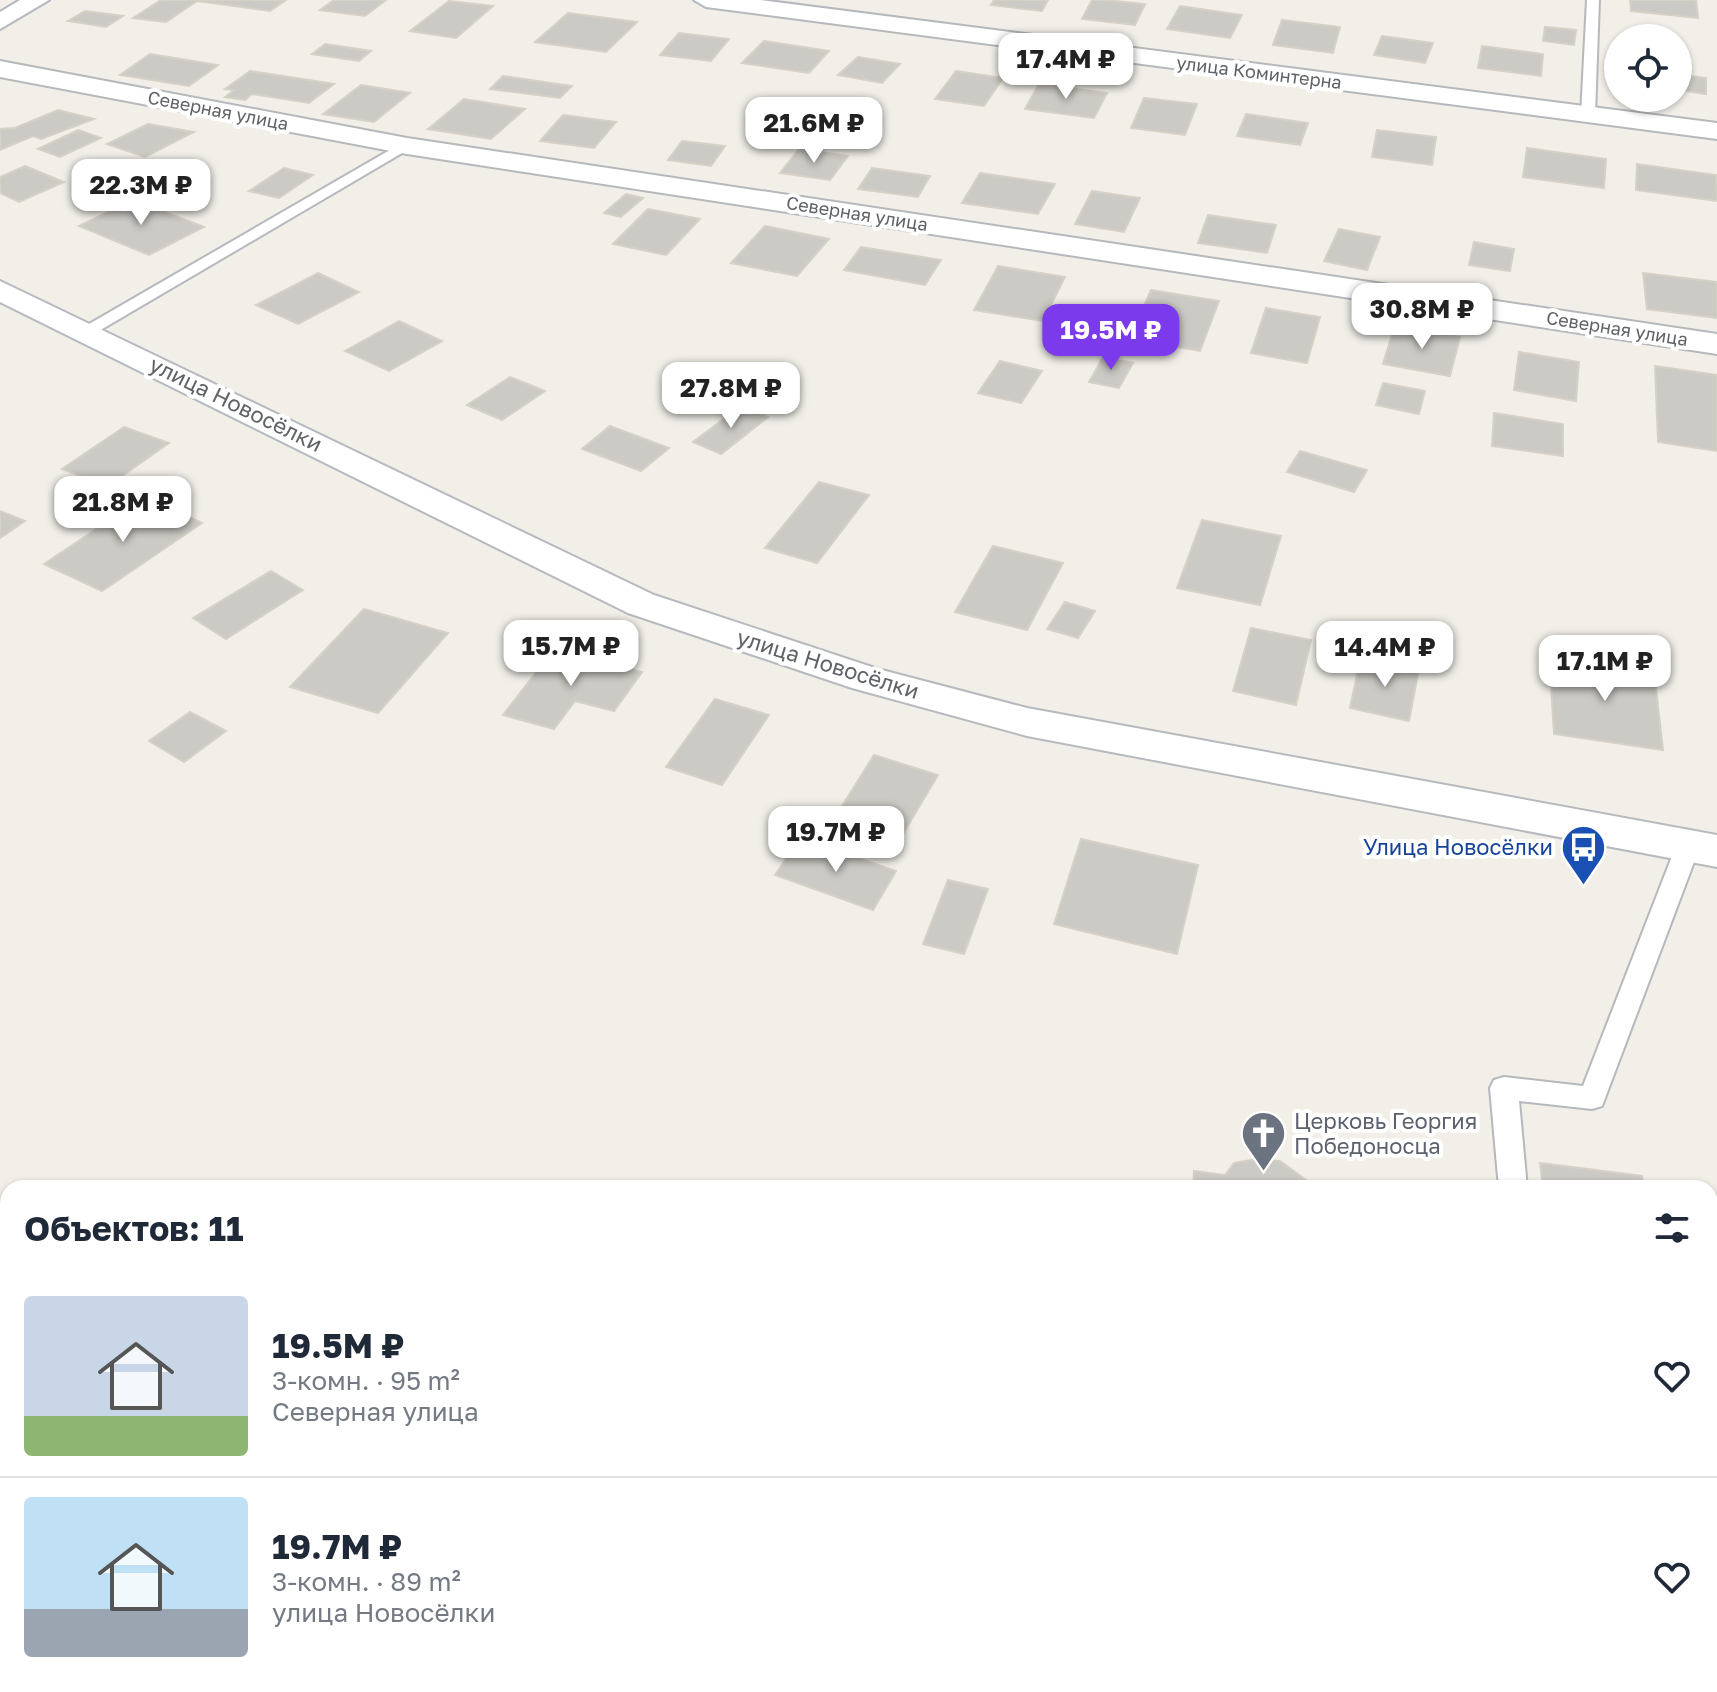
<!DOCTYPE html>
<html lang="ru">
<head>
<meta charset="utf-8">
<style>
	body { margin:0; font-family:"Golos Text",sans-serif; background:#f2f2f3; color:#1f2937; height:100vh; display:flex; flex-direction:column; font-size:30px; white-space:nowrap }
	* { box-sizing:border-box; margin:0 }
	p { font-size:26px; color:#747a83 }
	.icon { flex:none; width:44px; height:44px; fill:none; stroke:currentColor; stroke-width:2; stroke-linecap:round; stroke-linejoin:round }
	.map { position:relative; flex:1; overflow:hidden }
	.details { position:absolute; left:0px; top:1180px; width:1718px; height:512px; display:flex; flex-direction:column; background:#fff; border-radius:24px 24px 0 0; box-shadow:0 2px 6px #0004 }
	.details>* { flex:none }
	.buttons { position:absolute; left:1604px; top:24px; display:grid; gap:16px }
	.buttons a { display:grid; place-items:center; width:88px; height:88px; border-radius:50%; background:#fff; box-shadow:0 2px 6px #0004; font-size:40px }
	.price { position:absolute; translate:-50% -68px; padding:0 18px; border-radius:16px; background:#fff; color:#222; font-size:26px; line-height:52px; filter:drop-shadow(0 2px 4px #0008) }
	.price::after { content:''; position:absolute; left:50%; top:48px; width:24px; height:18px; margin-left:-12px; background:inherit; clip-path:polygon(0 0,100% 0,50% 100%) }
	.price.on { background:#7c3aed; color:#fff }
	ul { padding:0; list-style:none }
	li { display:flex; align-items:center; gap:24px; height:200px; padding:0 24px }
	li+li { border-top:2px solid #e0e1e3 }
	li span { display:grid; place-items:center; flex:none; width:224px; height:160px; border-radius:8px; color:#555 }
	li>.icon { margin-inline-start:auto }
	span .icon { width:96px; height:96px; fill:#fffc; stroke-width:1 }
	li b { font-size:34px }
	h2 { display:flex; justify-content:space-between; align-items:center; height:96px; padding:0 24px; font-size:34px }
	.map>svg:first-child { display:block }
	.building { fill:#cccac5; stroke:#d6d1c6; stroke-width:2 }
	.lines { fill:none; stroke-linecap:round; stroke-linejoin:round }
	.lane-casing { stroke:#b5b8bc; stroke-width:4 }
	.street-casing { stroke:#b5b8bc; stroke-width:4 }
	.secondary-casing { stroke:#b6babf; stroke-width:4 }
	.lane { fill:#fff; fill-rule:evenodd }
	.street { fill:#fff; fill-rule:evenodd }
	.secondary { fill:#fff; fill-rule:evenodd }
	.labels { text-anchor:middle; stroke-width:8; stroke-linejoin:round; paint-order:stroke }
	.far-street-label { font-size:18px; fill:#5f6368; stroke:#fff }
	.street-label { font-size:22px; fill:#5f6368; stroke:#fff }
	.transit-label { font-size:22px; fill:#164399; stroke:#fff; text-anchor:end }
	.worship-label { font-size:22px; fill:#5b616d; stroke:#fff; text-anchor:start }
</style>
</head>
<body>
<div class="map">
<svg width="1717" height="1692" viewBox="0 0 1717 1692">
	<rect width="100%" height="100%" fill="#f1efe8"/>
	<path class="building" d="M 161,0 L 286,0 L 270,11 L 197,1 L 166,22 L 133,18 Z
		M 334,0 L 386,0 L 365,16 L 320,10 Z
		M 994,0 L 1048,0 L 1042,11 L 991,5 Z
		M 1092,0 L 1105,0 L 1145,4 L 1135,25 L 1082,19 Z
		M 1630,0 L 1696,0 L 1698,18 L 1631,11 Z
		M 449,1 L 493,6 L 456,38 L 410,31 Z
		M 1180,6 L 1242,15 L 1230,38 L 1167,29 Z
		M 85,11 L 123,16 L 106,27 L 68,21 Z
		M 568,13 L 637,22 L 606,52 L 535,42 Z
		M 1282,20 L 1340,27 L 1333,53 L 1273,45 Z
		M 1545,27 L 1576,30 L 1574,45 L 1543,41 Z
		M 679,33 L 729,39 L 711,61 L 660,55 Z
		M 1382,36 L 1433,43 L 1425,63 L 1374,55 Z
		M 764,41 L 829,51 L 809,73 L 742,63 Z
		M 325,44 L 371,51 L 359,61 L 312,54 Z
		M 1482,46 L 1543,54 L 1541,76 L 1478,68 Z
		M 150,54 L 218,65 L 189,86 L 120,75 Z
		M 858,57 L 900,64 L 882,83 L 838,75 Z
		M 250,71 L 334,84 L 309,103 L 252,94 L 245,100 L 225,97 L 234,90 L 225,89 Z
		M 956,71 L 1003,78 L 984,106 L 935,99 Z
		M 1678,74 L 1706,78 L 1706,94 L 1678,90 Z
		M 503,76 L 572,86 L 560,98 L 490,89 Z
		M 1039,84 L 1107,93 L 1094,118 L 1025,109 Z
		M 361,85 L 410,93 L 374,122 L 323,114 Z
		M 1144,98 L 1197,104 L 1185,135 L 1131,128 Z
		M 464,99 L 525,109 L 491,139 L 428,129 Z
		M 58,110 L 94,119 L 41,139 L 33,136 L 0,150 L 0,129 L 15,128 Z
		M 1246,114 L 1308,123 L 1300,145 L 1237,136 Z
		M 563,115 L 616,122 L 594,148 L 540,141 Z
		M 148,124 L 194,132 L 145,157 L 107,144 Z
		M 78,130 L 101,138 L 60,157 L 38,149 Z
		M 1377,130 L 1436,137 L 1432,165 L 1372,157 Z
		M 682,141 L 725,146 L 711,166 L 668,160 Z
		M 1527,148 L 1606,159 L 1604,188 L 1523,177 Z
		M 799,149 L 848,156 L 830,180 L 780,173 Z
		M 1637,164 L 1716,175 L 1717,201 L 1636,190 Z
		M 25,166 L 64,182 L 19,202 L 0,193 L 0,177 Z
		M 284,168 L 313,175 L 279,198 L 249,191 Z
		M 872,168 L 930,176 L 918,197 L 858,189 Z
		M 980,173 L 1055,184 L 1038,214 L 962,203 Z
		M 1092,191 L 1140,198 L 1124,232 L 1075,224 Z
		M 626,194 L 643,198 L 621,217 L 604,213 Z
		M 133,200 L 204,227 L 149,255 L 79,226 Z
		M 648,209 L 700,219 L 666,255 L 613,244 Z
		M 1208,215 L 1276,225 L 1267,253 L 1198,243 Z
		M 765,226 L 829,239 L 797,276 L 731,263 Z
		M 1339,229 L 1380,237 L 1367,270 L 1324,261 Z
		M 1474,242 L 1514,249 L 1510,271 L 1469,265 Z
		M 861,247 L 941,260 L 925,285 L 844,270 Z
		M 998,266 L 1065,277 L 1043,321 L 974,310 Z
		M 318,273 L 359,292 L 298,324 L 256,305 Z
		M 1643,273 L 1717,282 L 1717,318 L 1647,309 Z
		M 1151,290 L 1219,301 L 1200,351 L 1129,339 Z
		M 1266,308 L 1320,317 L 1307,363 L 1251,353 Z
		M 399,321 L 442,341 L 389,371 L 345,351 Z
		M 1395,325 L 1460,337 L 1450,376 L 1383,364 Z
		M 1519,352 L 1579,362 L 1576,401 L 1514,390 Z
		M 1103,357 L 1133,363 L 1119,388 L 1089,382 Z
		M 1000,361 L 1042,371 L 1021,403 L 978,393 Z
		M 1655,366 L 1717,375 L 1717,451 L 1658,442 Z
		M 510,377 L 545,391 L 502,420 L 467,405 Z
		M 1383,383 L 1425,391 L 1419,414 L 1376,405 Z
		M 741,406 L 768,417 L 721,454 L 693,442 Z
		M 1494,413 L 1563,424 L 1563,456 L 1492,446 Z
		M 610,426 L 669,448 L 641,471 L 582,449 Z
		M 124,427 L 169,443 L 108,486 L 62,469 Z
		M 1300,451 L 1367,470 L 1354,492 L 1287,472 Z
		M 819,482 L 869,495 L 817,563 L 765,548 Z
		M 144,497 L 202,523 L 102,591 L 44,564 Z
		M 0,511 L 25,521 L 0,538 Z
		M 1202,520 L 1281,536 L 1260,605 L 1177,588 Z
		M 993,546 L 1063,563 L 1027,630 L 955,612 Z
		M 271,571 L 303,590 L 226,639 L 193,618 Z
		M 1065,602 L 1095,611 L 1078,638 L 1047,629 Z
		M 364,609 L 448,633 L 378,713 L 290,687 Z
		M 1251,628 L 1311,640 L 1296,705 L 1233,691 Z
		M 554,649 L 642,672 L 614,711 L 575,701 L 554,729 L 503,715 Z
		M 1361,656 L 1419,669 L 1409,721 L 1350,708 Z
		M 1549,656 L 1654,671 L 1663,750 L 1554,734 Z
		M 715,699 L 769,715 L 722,785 L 666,767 Z
		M 190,712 L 226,731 L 184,762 L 149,741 Z
		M 874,755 L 938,775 L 891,854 L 825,833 Z
		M 800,838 L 896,871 L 873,910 L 775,875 Z
		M 1081,839 L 1198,865 L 1177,954 L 1054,924 Z
		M 948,880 L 988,889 L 964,954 L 923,944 Z
		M 1257,1159 L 1280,1161 L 1317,1188 L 1193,1188 L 1194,1171 L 1225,1175 L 1234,1163 Z
		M 1540,1163 L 1642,1176 L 1644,1188 L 1543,1188 Z"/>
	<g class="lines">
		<defs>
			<path id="lane" d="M 1587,0 L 1599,0 L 1595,115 L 1588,119 L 1581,115 Z
				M 402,143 L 414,146 L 92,335 L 80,335 L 77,331 Z
				M 1688,837 L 1696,840 L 1700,846 L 1602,1106 L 1592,1109 L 1519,1101 L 1527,1188 L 1499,1188 L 1490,1088 L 1494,1080 L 1504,1077 L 1583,1086 L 1676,846 L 1680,840 Z"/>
			<path id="street" d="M 20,0 L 49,0 L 0,29 L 0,12 Z
				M 694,0 L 761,0 L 1717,123 L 1717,139 L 706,7 Z
				M 0,61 L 407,138 L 1717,334 L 1717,354 L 407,154 L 0,77 Z"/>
			<path id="secondary" d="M 0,281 L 654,595 L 878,669 L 1027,708 L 1717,835 L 1717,867 L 1027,736 L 852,688 L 628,613 L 0,302 Z"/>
		</defs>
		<use href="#lane" class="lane-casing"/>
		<use href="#street" class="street-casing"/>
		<use href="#secondary" class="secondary-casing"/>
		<use href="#lane" class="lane"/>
		<use href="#street" class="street"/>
		<use href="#secondary" class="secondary"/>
	</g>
	<defs>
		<symbol id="bus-pin" viewBox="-11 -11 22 30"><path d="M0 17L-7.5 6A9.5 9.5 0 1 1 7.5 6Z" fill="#1a4fb4" stroke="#fff"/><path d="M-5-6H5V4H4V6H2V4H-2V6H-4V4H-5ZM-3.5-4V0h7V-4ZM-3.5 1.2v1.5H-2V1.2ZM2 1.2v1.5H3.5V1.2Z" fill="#fff"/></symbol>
		<symbol id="church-pin" viewBox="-11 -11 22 30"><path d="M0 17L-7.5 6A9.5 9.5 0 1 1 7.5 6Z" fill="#6b7280" stroke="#fff"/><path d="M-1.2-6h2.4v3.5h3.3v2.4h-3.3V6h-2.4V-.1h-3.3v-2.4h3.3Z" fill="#fff"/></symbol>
	</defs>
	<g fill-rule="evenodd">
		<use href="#bus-pin" x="1558" y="822" width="51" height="69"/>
		<use href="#church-pin" x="1238" y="1108" width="51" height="69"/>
	</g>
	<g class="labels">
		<g class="far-street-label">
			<text transform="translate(1259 73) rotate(7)" y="6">улица Коминтерна</text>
			<text transform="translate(218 111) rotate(11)" y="6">Северная улица</text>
			<text transform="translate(857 214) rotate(9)" y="6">Северная улица</text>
			<text transform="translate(1617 329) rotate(9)" y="6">Северная улица</text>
		</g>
		<g class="street-label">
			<text transform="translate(236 404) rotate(26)" y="8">улица Новосёлки</text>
			<text transform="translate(828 664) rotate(17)" y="8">улица Новосёлки</text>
		</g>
		<g class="transit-label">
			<text x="1553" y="855">Улица Новосёлки</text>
		</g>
		<g class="worship-label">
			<text x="1294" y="1129">Церковь Георгия<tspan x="1294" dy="25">Победоносца</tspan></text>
		</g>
	</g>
</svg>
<div class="buttons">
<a><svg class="icon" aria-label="locate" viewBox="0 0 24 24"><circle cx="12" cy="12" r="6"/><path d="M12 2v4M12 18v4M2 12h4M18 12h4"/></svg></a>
</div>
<b class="price" style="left:1066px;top:101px">17.4M ₽</b>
<b class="price" style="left:814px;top:165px">21.6M ₽</b>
<b class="price" style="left:141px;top:227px">22.3M ₽</b>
<b class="price" style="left:1422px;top:351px">30.8M ₽</b>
<b class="price on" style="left:1111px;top:372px">19.5M ₽</b>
<b class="price" style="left:731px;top:430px">27.8M ₽</b>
<b class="price" style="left:123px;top:544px">21.8M ₽</b>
<b class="price" style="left:571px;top:688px">15.7M ₽</b>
<b class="price" style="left:1385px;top:689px">14.4M ₽</b>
<b class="price" style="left:1605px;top:703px">17.1M ₽</b>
<b class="price" style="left:836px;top:874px">19.7M ₽</b>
<section class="details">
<h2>Объектов: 11<svg class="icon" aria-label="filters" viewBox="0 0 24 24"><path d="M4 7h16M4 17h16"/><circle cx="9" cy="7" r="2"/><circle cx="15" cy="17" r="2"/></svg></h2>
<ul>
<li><span style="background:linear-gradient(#c9d6e8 75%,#8fb573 0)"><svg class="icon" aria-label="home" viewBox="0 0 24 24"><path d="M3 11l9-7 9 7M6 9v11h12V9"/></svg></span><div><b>19.5M ₽</b><p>3-комн. · 95 m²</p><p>Северная улица</p></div><svg class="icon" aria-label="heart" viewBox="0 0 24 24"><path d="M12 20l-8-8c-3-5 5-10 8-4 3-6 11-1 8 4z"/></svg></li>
<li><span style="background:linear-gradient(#bfe0f5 70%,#9aa5b1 0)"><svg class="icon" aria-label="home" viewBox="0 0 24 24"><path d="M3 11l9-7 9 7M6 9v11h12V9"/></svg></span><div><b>19.7M ₽</b><p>3-комн. · 89 m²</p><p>улица Новосёлки</p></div><svg class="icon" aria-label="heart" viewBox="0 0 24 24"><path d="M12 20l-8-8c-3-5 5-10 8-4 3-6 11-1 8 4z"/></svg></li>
</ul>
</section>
</div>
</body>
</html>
